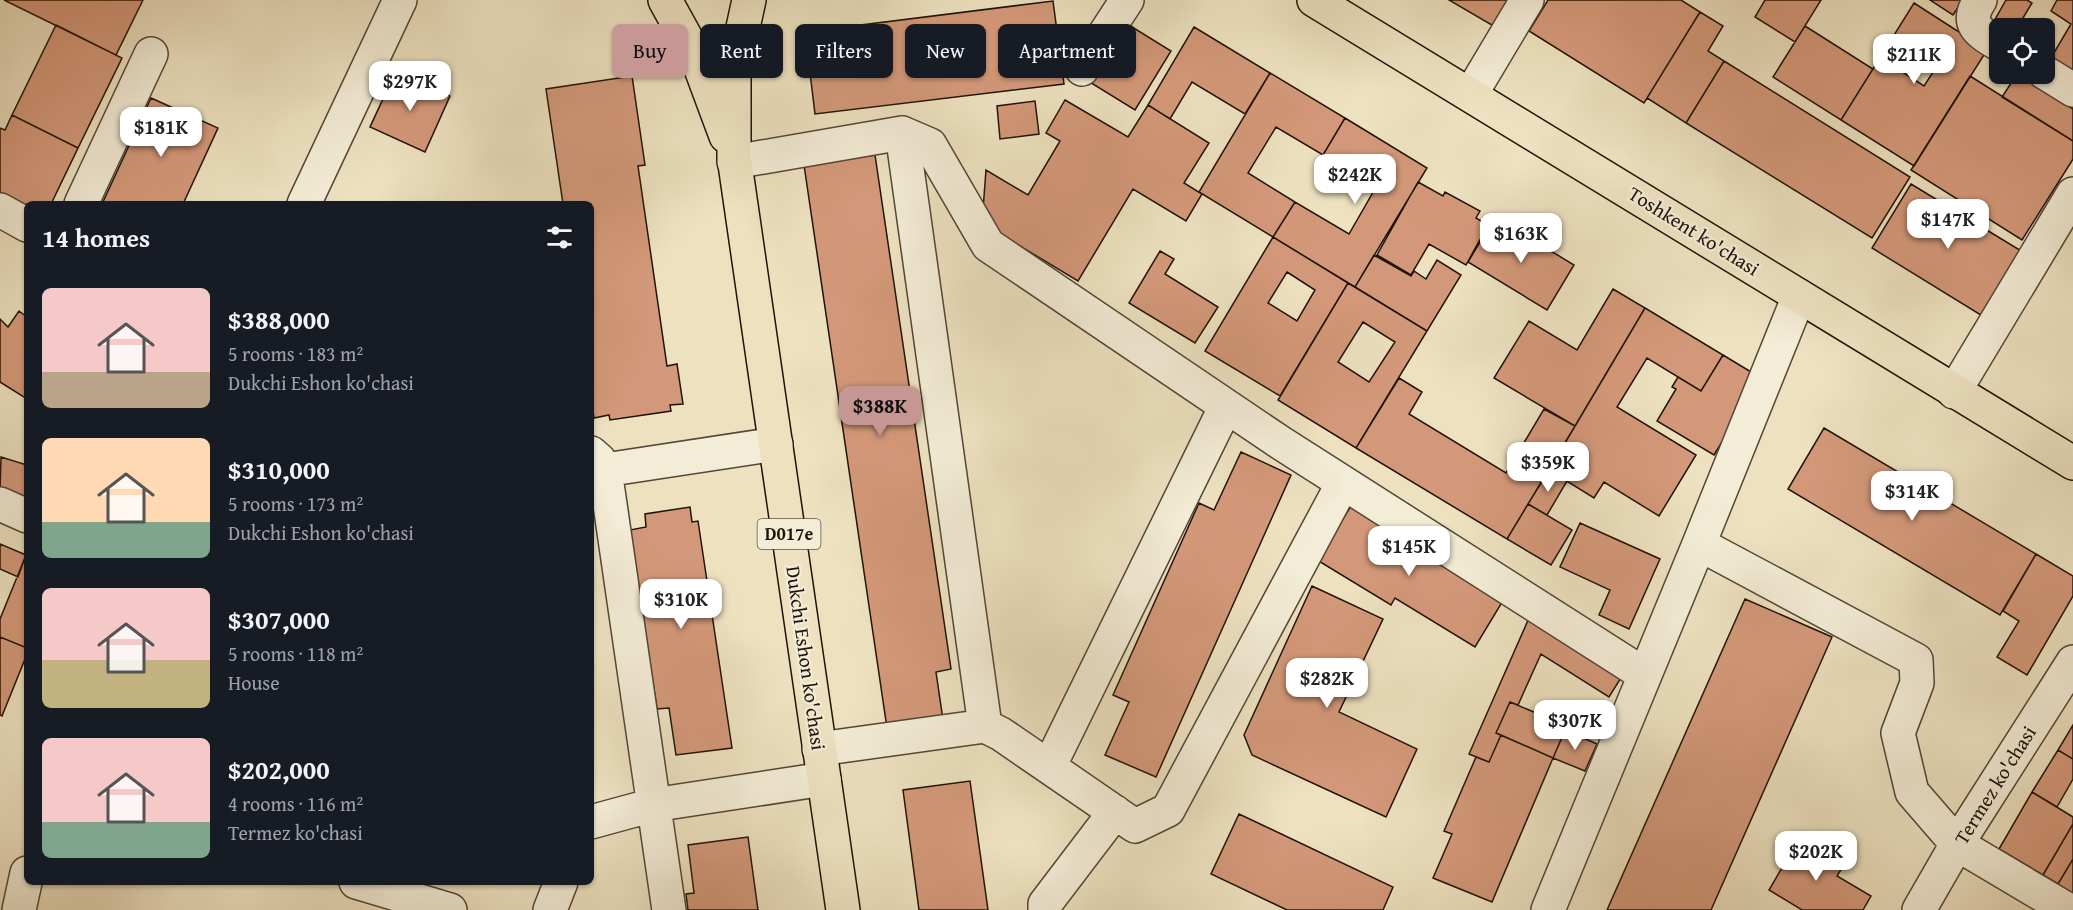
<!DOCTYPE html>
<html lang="en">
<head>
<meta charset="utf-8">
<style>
	body { margin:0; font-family:"Gentium Book Plus",serif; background:#242831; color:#f1f3f6; height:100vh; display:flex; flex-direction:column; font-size:22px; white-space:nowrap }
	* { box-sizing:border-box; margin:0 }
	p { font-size:20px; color:#9ea1a6 }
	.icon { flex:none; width:33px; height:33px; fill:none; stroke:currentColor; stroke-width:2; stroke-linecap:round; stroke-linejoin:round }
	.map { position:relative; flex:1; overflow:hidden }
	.drawer { position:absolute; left:24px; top:201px; width:570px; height:684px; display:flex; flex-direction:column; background:#171b24; border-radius:9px; box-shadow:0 2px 4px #0004 }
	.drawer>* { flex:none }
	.guide { position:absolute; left:612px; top:24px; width:570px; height:54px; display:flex; gap:12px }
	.controls { position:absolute; left:1989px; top:18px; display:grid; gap:12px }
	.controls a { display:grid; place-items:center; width:66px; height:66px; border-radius:9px; background:#171b24; box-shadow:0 2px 4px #0004; font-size:30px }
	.price { position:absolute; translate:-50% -51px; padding:0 14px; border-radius:12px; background:#fff; color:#222; font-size:20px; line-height:39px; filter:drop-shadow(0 2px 3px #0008) }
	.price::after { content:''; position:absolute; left:50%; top:36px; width:18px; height:14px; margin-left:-9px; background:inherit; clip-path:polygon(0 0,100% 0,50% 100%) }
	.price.on { background:#c59692; color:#111 }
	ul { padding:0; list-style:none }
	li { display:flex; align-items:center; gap:18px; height:150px; padding:0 18px }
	li span { display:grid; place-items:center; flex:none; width:168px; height:120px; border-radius:9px; color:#555 }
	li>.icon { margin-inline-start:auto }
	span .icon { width:72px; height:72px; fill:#fffc; stroke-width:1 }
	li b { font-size:26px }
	h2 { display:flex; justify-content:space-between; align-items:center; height:72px; padding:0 18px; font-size:26px }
	.pill { padding:0 21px; border-radius:9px; background:#171b24; box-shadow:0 2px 4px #0004; font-size:21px; line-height:54px }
	.pill.on { background:#c59692; color:#111 }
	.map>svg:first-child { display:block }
	.building { fill:#d39879; stroke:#201309; stroke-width:1.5; fill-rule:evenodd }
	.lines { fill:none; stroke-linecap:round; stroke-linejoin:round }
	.minor-casing { stroke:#534637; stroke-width:36 }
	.major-casing { stroke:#201309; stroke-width:36 }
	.minor { stroke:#f3ecd6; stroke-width:33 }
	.major { stroke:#ede1c0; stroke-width:33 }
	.labels { text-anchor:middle; stroke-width:4.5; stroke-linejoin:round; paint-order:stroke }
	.shield { fill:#f3ecd6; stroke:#5f5446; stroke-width:1.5 }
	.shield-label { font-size:18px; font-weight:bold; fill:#201309 }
	.street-label { font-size:20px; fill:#201309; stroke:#f3ecd6 }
</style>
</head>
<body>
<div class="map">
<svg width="2073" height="910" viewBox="0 0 2073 910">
	<rect width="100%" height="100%" fill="#ede1c0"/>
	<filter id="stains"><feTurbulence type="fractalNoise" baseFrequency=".00333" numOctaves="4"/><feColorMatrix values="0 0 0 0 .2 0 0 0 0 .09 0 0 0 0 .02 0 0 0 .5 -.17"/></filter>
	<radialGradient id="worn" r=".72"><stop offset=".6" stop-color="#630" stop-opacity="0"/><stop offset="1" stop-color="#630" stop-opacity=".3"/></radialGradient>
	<path class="building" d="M 4,0 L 143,0 L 116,55 Z
		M 1449,0 L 1520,0 L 1502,31 Z
		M 1548,0 L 1681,0 L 1700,12 L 1644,103 L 1529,31 Z
		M 1765,0 L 1821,0 L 1795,42 L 1755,17 Z
		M 1930,0 L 1963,0 L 1953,15 Z
		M 2006,0 L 2027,0 L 2032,3 L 2017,28 L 2002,28 L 1993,23 Z
		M 2057,0 L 2073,0 L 2073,78 L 2048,63 L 2071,24 L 2051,11 Z
		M 1053,1 L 1064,84 L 815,114 L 805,32 Z
		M 1914,3 L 1987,50 L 1914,166 L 1841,120 ZM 1903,50 L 1919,60 L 1926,50 L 1941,60 L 1924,86 L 1893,66 Z
		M 1700,12 L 1723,26 L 1708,51 L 1724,61 L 1686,123 L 1647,98 Z
		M 1124,22 L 1171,51 L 1135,110 L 1088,81 Z
		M 56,25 L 122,58 L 78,148 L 12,115 Z
		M 1805,26 L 1873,69 L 1841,120 L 1773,77 Z
		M 1194,27 L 1270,73 L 1245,114 L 1192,82 L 1170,119 L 1148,105 Z
		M 1724,61 L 1910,177 L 1872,238 L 1686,123 Z
		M 396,71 L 450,96 L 425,152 L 370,127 Z
		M 1270,73 L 1345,118 L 1323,155 L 1276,127 L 1248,173 L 1295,202 L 1273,237 L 1199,192 Z
		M 2017,74 L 2073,109 L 2073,141 L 2002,97 Z
		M 632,76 L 645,165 L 638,166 L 667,366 L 677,364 L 683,404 L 670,405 L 671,411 L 610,420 L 609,415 L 594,418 L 591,397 L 591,204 L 563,204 L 546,89 Z
		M 1970,76 L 2073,141 L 2073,159 L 2022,240 L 1911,170 Z
		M 151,98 L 218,128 L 183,204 L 102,204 Z
		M 1065,100 L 1128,137 L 1148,105 L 1209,143 L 1184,183 L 1202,194 L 1186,221 L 1133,189 L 1078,281 L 982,223 L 986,170 L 1028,195 L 1060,141 L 1046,133 Z
		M 1035,101 L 1039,134 L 1000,139 L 997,106 Z
		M 12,115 L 78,148 L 51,204 L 27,204 L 27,211 L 0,198 L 0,128 L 5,130 Z
		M 1345,118 L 1427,168 L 1355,287 L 1273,237 L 1295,202 L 1349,234 L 1376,187 L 1323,155 Z
		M 875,155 L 951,669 L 936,672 L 943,720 L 887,728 L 804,165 Z
		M 1418,182 L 1443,196 L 1445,192 L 1480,211 L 1476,218 L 1488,225 L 1466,265 L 1429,244 L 1411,275 L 1377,255 Z
		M 1911,184 L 2023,252 L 1984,317 L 1872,248 Z
		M 1495,217 L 1574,265 L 1547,310 L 1468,262 Z
		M 1273,237 L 1348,283 L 1280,396 L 1205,351 ZM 1287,272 L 1315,290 L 1297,321 L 1268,303 Z
		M 1160,251 L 1174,259 L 1165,274 L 1218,307 L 1195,343 L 1129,303 Z
		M 1374,255 L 1411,276 L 1414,271 L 1426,279 L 1437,260 L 1461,275 L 1427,331 L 1355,287 Z
		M 1348,283 L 1427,331 L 1356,448 L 1278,400 ZM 1363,322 L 1395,342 L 1369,382 L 1338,362 Z
		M 1613,289 L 1645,308 L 1575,426 L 1494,378 L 1529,321 L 1577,350 Z
		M 1645,308 L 1723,355 L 1701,391 L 1647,358 L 1617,407 L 1696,455 L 1659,516 L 1604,482 L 1594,498 L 1549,470 Z
		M 19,311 L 27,317 L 27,399 L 0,382 L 0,319 L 8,327 Z
		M 1723,355 L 1761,378 L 1714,455 L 1657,421 L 1676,389 L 1672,387 L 1678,377 L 1701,391 Z
		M 1399,378 L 1422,392 L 1409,414 L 1506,473 L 1544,409 L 1575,426 L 1507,539 L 1356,448 Z
		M 1824,428 L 2036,554 L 2000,615 L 1788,489 Z
		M 1241,452 L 1291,475 L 1156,777 L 1105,755 L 1129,702 L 1113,695 L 1199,503 L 1214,510 Z
		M 1,457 L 27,465 L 27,499 L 0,491 Z
		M 1549,470 L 1567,481 L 1547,515 L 1528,504 Z
		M 1528,504 L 1572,530 L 1551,565 L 1507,539 Z
		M 1351,506 L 1504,599 L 1475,647 L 1395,598 L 1391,605 L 1317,560 Z
		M 690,507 L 692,522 L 698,521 L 732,748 L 676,755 L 669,708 L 657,709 L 630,530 L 646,527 L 645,514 Z
		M 1580,523 L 1660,559 L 1629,629 L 1599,615 L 1610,590 L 1560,567 Z
		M 0,544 L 26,555 L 18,577 L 0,569 Z
		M 2036,554 L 2073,576 L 2073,596 L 2027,675 L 1997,657 L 2019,621 L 2003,611 Z
		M 26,555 L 27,555 L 27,648 L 0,637 L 0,619 Z
		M 1312,586 L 1383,619 L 1339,712 L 1417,749 L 1386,817 L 1252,755 L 1244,735 Z
		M 1745,599 L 1832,637 L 1711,910 L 1607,910 Z
		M 1529,618 L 1624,673 L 1609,697 L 1541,654 L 1518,705 L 1510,702 L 1496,733 L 1501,735 L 1489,762 L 1469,754 Z
		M 0,637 L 27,648 L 27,654 L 2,716 L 0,715 Z
		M 1510,702 L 1567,726 L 1553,758 L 1496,733 Z
		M 2073,725 L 2073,759 L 2058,750 Z
		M 1565,730 L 1597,744 L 1585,771 L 1553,758 Z
		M 1501,735 L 1553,758 L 1492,902 L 1433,878 L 1452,834 L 1444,831 L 1476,757 L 1489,762 Z
		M 2058,750 L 2073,759 L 2073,779 L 2057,807 L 2032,792 Z
		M 970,781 L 988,910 L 919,910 L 903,790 Z
		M 2032,792 L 2073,817 L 2073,824 L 2043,875 L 1999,849 Z
		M 1239,814 L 1393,887 L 1383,910 L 1287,910 L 1211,874 Z
		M 2073,824 L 2073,859 L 2058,884 L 2043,875 Z
		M 748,837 L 758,910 L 688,910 L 686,894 L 694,893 L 688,845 Z
		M 1800,837 L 1845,863 L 1837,876 L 1871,896 L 1863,910 L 1802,910 L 1769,890 Z
		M 2073,859 L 2073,894 L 2058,884 Z"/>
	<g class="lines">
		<defs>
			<path id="minor" d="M 1980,0 C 1964,25 1979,32 2000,45
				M 1082,69 L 1127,0
				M 2044,72 L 2073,90
				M 1471,94 L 1527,0
				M 902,133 L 985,726
				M 734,162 L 902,133 L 930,145 L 988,245 L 1281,443 L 1645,675
				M 81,204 L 151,54
				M 304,204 L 400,0
				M 0,210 L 27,225
				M 1954,392 L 2073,194
				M 591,453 L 599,460 L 605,470 L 776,444
				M 605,470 L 669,910
				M 0,504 L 27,516
				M 1699,544 L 1916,660 L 1917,683 L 1898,733 L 1912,792 L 1957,844 L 2068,910
				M 819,749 L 985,726 L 1001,734 L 1135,826 L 1168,810 L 1343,483
				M 1049,767 L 1226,406
				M 591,822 L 653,805 L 824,779
				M 356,882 L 450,910
				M 19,910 L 27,873
				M 550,910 L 561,882
				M 1045,910 L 1045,904 L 1115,812
				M 1548,910 L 1699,544 L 1799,296
				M 1919,910 L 1957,844 L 2073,662"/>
			<path id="major" d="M 665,0 L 697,58 L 726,136
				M 749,0 L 734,69 L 734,157 L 843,910
				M 1314,0 L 2073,463"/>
		</defs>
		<use href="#minor" class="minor-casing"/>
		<use href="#major" class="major-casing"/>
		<use href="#minor" class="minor"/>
		<use href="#major" class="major"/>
	</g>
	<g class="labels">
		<rect class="shield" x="757.5" y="519" width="63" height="30" rx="4.5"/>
		<g class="shield-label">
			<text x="789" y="540">D017e</text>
		</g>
		<g class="street-label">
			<text transform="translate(1694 231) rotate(32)" y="7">Toshkent ko'chasi</text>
			<text transform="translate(806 658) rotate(82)" y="7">Dukchi Eshon ko'chasi</text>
			<text transform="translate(1995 785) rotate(-58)" y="7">Termez ko'chasi</text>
		</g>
	</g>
	<rect width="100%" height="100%" filter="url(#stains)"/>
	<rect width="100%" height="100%" fill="url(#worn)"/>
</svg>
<div class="controls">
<a><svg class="icon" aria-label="locate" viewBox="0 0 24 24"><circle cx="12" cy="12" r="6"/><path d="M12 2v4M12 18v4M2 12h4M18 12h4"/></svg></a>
</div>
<b class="price" style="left:1914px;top:85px">$211K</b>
<b class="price" style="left:410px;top:112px">$297K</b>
<b class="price" style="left:161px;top:158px">$181K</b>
<b class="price" style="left:1355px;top:205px">$242K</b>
<b class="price" style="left:1948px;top:250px">$147K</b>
<b class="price" style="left:1521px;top:264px">$163K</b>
<b class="price on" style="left:880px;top:437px">$388K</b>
<b class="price" style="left:1548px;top:493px">$359K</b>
<b class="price" style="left:1912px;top:522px">$314K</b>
<b class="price" style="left:1409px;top:577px">$145K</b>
<b class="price" style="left:681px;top:630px">$310K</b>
<b class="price" style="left:1327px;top:709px">$282K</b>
<b class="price" style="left:1575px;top:751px">$307K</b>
<b class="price" style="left:1816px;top:882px">$202K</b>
<div class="guide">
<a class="pill on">Buy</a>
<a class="pill">Rent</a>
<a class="pill">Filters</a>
<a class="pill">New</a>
<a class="pill">Apartment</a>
</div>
<section class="drawer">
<h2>14 homes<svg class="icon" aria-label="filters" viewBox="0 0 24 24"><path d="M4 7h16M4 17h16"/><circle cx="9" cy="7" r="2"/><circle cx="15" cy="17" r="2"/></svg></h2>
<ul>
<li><span style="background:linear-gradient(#f6c9c9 70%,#b9a48a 0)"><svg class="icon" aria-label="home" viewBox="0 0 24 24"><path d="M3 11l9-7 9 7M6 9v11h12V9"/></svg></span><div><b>$388,000</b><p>5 rooms · 183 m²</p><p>Dukchi Eshon ko'chasi</p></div></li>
<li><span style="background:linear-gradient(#ffd9b3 70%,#7fa58c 0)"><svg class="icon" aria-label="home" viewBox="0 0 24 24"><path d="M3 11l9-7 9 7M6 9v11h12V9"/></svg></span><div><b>$310,000</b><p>5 rooms · 173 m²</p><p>Dukchi Eshon ko'chasi</p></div></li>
<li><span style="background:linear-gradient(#f6c9c9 60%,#c2b280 0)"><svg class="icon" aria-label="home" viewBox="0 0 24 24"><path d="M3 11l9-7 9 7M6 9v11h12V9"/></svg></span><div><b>$307,000</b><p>5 rooms · 118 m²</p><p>House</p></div></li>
<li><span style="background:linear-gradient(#f6c9c9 70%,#7fa58c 0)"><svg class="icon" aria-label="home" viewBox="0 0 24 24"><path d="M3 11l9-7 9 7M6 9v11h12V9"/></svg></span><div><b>$202,000</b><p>4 rooms · 116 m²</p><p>Termez ko'chasi</p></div></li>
</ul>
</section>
</div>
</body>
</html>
